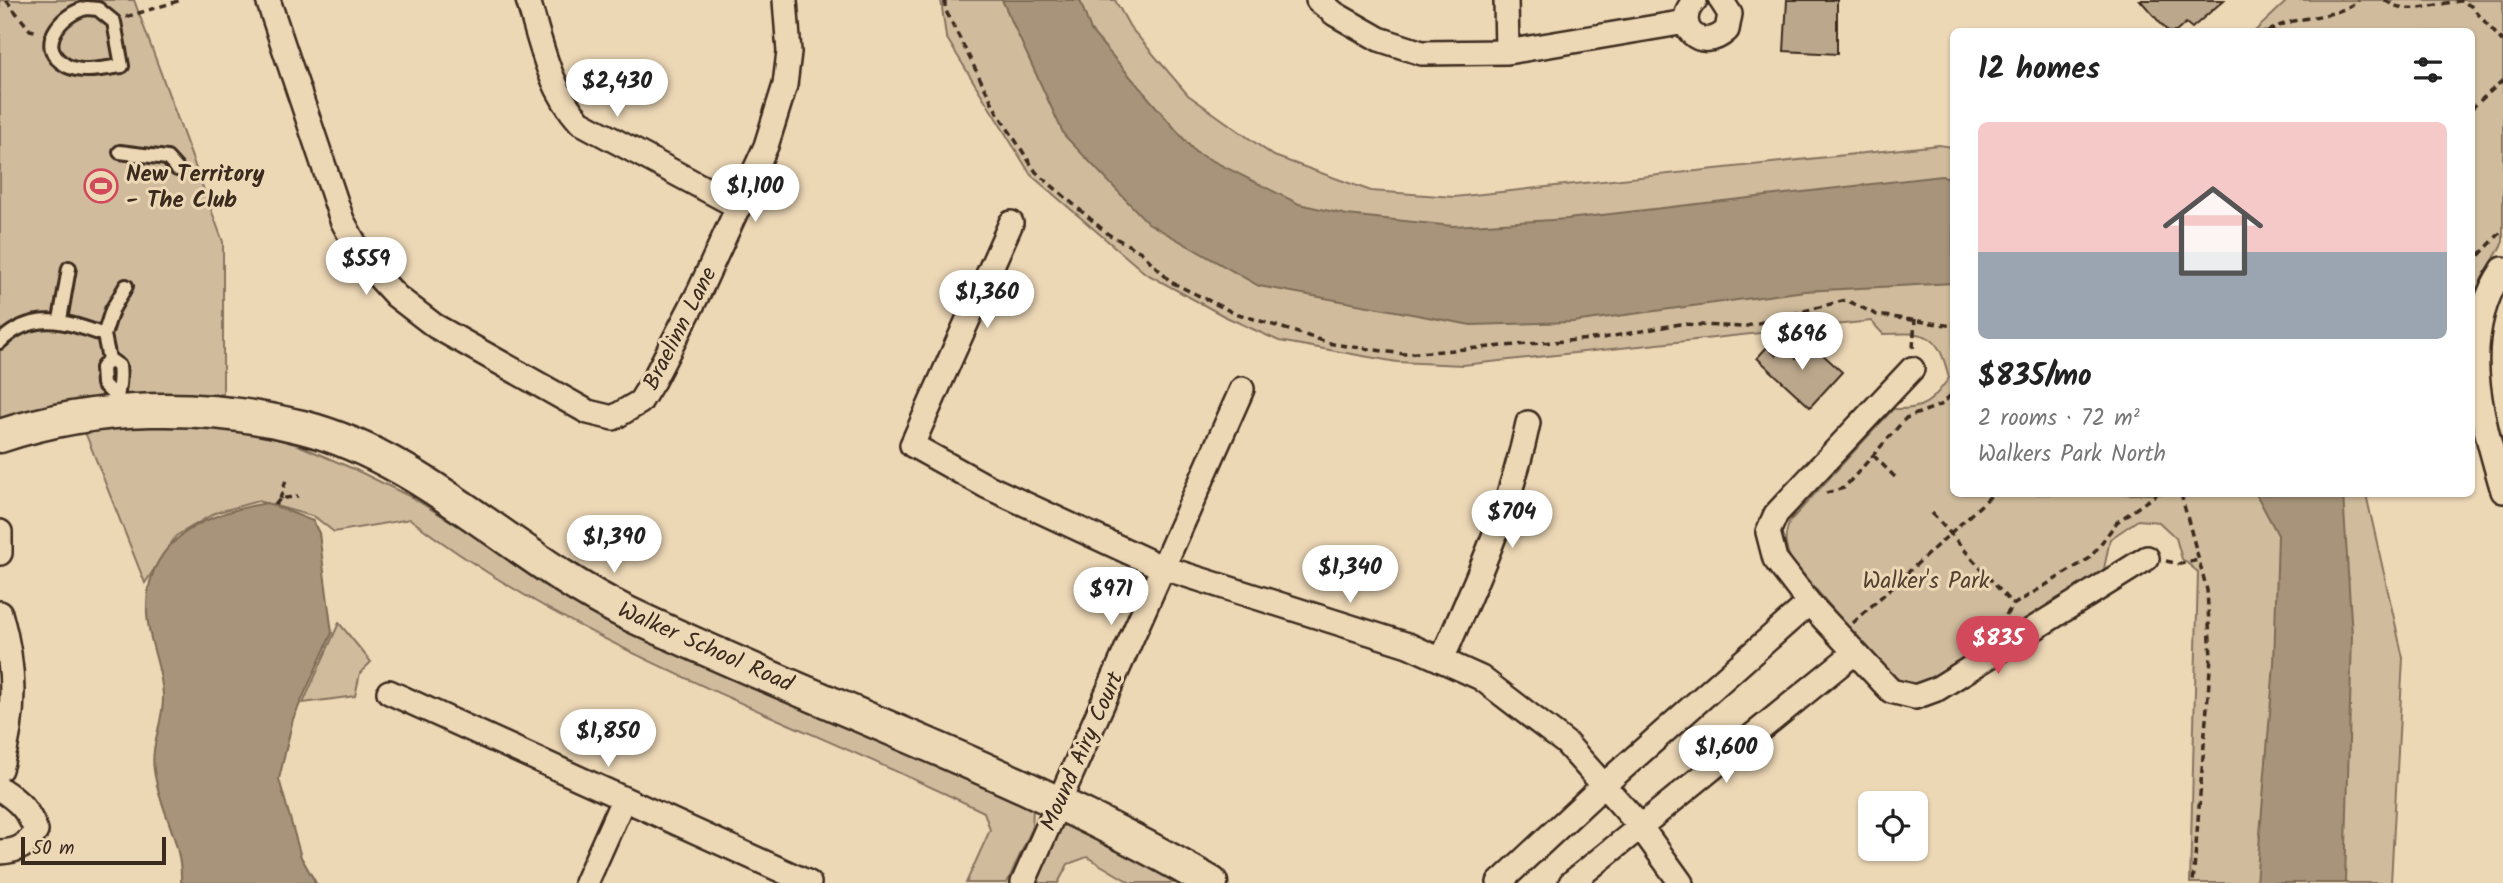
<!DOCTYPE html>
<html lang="en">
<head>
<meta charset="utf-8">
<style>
	body { margin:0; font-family:Kalam,sans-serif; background:#f2f2f2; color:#222; height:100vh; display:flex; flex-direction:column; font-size:26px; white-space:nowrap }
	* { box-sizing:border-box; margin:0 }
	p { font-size:23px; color:#767676 }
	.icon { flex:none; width:38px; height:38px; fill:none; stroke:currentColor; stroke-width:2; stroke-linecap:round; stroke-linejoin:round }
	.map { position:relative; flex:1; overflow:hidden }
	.drawer { position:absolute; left:1950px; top:28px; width:525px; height:469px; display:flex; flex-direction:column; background:#fff; border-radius:10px; box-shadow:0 2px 5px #0004 }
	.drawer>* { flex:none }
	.tools { position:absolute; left:1858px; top:791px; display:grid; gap:14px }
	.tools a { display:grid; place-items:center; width:70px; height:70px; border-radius:10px; background:#fff; box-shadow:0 2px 5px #0004; font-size:35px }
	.scale { position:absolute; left:21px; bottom:18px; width:145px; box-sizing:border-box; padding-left:7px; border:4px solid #3b2a1e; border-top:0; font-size:19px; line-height:24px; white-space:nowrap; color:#3b2a1e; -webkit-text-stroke:5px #edd8b6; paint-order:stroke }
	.price { position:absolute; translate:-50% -60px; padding:0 16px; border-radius:24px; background:#fff; color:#222; font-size:23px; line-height:46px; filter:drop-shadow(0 2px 4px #0008) }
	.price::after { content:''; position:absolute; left:50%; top:42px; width:21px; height:16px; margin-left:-10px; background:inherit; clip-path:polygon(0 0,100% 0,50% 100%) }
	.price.selected { background:#d1495b; color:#fff }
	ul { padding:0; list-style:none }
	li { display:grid; align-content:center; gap:14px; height:371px; padding:0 28px }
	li+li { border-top:2px solid #e0e0e0 }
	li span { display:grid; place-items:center; height:217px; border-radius:10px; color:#555 }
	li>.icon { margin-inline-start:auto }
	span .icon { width:126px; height:126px; fill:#fffc; stroke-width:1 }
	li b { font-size:30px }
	h2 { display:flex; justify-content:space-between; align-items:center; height:84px; padding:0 28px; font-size:30px }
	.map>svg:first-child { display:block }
	.green { fill:#d0bc9d; stroke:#86735e; stroke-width:2 }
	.water { fill:#a7947a; stroke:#7c6a55; stroke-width:2 }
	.building { fill:#bba78c; stroke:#3b2a1e; stroke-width:2 }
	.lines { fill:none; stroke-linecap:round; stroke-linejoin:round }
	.lane-casing { stroke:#3b2a1e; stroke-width:18 }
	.street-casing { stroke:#3b2a1e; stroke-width:28 }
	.secondary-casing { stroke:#3b2a1e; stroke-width:37 }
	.path { stroke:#3b2a1e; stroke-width:3.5; stroke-dasharray:7 5; stroke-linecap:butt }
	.lane { stroke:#edd8b6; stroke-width:12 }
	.street { stroke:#edd8b6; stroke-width:23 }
	.secondary { stroke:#edd8b6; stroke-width:32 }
	.labels { text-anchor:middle; stroke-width:6; stroke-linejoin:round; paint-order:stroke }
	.poi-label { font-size:23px; font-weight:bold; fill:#3b2a1e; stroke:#edd8b6; text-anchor:start }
	.street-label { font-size:23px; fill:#3b2a1e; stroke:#edd8b6 }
	.park-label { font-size:23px; fill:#514031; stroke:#edd8b6 }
</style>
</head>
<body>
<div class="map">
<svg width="2503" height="883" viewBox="0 0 2503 883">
	<rect width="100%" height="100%" fill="#edd8b6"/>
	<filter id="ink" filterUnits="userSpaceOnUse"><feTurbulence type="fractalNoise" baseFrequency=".0143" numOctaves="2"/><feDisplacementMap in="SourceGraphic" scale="14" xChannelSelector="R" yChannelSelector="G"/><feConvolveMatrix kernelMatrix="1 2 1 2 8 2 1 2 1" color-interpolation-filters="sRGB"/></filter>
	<g filter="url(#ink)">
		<path class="green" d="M 0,0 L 134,0 L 223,242 L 223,394 L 121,395 L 0,423 Z
			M 941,0 L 1115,0 L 1130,27 L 1188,95 L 1274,156 L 1371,191 L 1454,197 L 1939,145 L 1953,147 L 1953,494 L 2366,494 L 2403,658 L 2391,883 L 2190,883 L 2198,572 L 2182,559 L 2176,538 L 2159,522 L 2138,520 L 2110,539 L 2103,574 L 1934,681 C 1914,686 1904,684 1887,673 L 1791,560 C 1784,545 1784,536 1790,521 L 1893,409 C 1925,410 1931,402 1949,378 C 1938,332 1928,332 1883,334 L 1871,321 L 1463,365 L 1397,362 L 1279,341 L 1224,316 L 1145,273 L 1031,175 L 946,37 Z
			M 2288,0 L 2503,0 L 2503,242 L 2478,288 L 2471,313 L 2471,32 L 2255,31 Z
			M 180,422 L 256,433 L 298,445 L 356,470 L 411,497 L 611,618 L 689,649 L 1033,808 L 1032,829 L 1007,883 L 966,883 L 990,830 L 984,812 C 792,719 582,650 410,519 L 334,532 L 315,517 L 258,501 L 215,513 L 176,536 L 145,583 L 85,432 L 111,425 Z
			M 339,623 L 371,662 L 360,673 L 355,696 L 303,703 Z
			M 1068,823 L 1200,883 L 1131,883 L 1087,857 L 1068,864 L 1058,883 L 1033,883 L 1058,829 Z"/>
		<path class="water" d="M 1002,0 L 1080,0 L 1091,31 L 1195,152 L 1299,204 L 1347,215 L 1453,226 L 1567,219 L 1941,176 L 1953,178 L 1953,283 L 1805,291 L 1573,322 L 1471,325 L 1259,286 L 1148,223 L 1064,135 Z
			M 2256,494 L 2343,494 L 2352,635 L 2345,883 L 2256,883 L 2274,664 L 2278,535 Z
			M 267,503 L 313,521 L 319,533 L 332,633 L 293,719 L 279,779 L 301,857 L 316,883 L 181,883 C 183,842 159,809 154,770 C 150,745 164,721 163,696 C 162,667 148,641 147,613 C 144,540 205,513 267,503 Z"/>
		<path class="building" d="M 1787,0 L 1837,0 L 1837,54 L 1784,51 Z
			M 2140,0 L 2224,0 L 2192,28 L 2186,23 L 2176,32 L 2168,32 Z
			M 1810,343 L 1842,372 L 1810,407 L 1757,358 L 1767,347 L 1776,356 L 1784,347 L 1796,358 Z"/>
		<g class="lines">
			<defs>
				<path id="lane" d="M 87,8 L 98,9 L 114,22 L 122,66 C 105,68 83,74 67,66 C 33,48 61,13 87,8 Z
					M 120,152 L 167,158 L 177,169
					M 60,320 L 69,268
					M 104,335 L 112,310 L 126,286
					M 0,342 C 32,310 67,321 104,335 L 109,359 L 119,366 C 122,387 115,392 117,411
					M 109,359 L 102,368 L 103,384 L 115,396"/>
				<path id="street" d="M 268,0 L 342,220 L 364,261 L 396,296 L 435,326 L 588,412 L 613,418 L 640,402 L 653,381 L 699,292 L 766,146 L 785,85 L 789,52 L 785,0
					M 528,0 C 541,43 549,88 580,122 L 739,207
					M 1318,0 L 1335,14 L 1379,39 L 1422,53 L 1507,52 L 1686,22
					M 1506,0 L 1507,52
					M 1695,0 C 1671,25 1701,55 1727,30 L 1730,14 L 1721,0
					M 1011,223 L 912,445 L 986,486 L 1161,567 L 1408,645 L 1481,678 L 1566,743 L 1640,826 L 1681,883
					M 2503,269 C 2456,338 2482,418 2503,491
					M 1912,369 L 1776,514 L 1768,532 L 1775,559 L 1809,603 L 1891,691 L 1915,697 L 1937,689 L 2147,558
					M 0,532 L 0,553
					M 0,613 C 16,668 16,715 0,769
					M 1442,659 C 1476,582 1511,506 1528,423
					M 389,692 L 809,883
					M 0,789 C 19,801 28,810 36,831 C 27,846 18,851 0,852
					M 586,883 L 623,800
					M 1023,883 L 1242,389
					M 1499,883 L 1605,784 L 1809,603
					M 1571,883 L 1853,654"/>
				<path id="secondary" d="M 0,436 C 97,404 203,402 302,427 C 424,458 514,558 625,612 C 819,705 1026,774 1211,883"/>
			</defs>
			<use href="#lane" class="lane-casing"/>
			<use href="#street" class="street-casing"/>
			<use href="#secondary" class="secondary-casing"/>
			<path class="path" d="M 6,0 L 30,30 L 39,32
				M 945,0 L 945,9 L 997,112 L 1036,172 L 1108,234 L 1141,252 L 1171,282 L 1232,312 L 1333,344 L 1404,354 L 1603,338 L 1680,324 L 1743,327 L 1846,300 L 1877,315 L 1953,326
				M 2385,0 C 2407,17 2435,3 2461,1 L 2471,6 L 2503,42
				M 126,17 L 181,0
				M 2268,32 C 2295,13 2332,22 2359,0
				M 2471,109 L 2503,80
				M 2471,264 L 2503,230
				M 1913,348 L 1915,319
				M 1873,455 L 1896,478
				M 1826,493 L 1844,488 L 1906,418 L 1943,404 L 1953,392
				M 2181,494 L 2207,590 L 2211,657 L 2193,883
				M 280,499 L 286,480
				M 275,505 L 280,499 L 298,496
				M 1932,513 L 2013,605
				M 2166,561 L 2180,564 L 2199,560
				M 1853,623 L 1993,494
				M 1999,625 L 2013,605 L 2090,558 L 2117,522 L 2157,494"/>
			<use href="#lane" class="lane"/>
			<use href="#street" class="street"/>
			<use href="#secondary" class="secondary"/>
		</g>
	</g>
	<defs>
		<symbol id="stadium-ring" viewBox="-11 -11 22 22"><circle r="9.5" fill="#edd8b6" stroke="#d1495b" stroke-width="1.5"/><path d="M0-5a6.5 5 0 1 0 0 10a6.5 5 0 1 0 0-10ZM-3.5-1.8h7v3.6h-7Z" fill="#d1495b"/></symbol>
	</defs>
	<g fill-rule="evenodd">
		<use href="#stadium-ring" x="82" y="167" width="38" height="38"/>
	</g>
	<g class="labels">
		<g class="poi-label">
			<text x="126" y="181">New Territory<tspan x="126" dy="26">- The Club</tspan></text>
		</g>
		<g class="street-label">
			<text transform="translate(679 328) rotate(-63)" y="8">Braelinn Lane</text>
			<text transform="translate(706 646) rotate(24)" y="8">Walker School Road</text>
			<text transform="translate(1081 751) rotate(-66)" y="8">Mound Airy Court</text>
		</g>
		<g class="park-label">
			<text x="1926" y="588">Walker's Park</text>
		</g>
	</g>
</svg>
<div class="tools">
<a><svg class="icon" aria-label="locate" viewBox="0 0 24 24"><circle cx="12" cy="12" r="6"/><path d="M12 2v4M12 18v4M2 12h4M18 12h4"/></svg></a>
</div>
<div class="scale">50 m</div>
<b class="price" style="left:617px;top:119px">$2,430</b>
<b class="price" style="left:755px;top:224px">$1,100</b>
<b class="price" style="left:366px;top:297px">$559</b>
<b class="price" style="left:987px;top:330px">$1,360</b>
<b class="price" style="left:1802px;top:372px">$696</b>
<b class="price" style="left:1512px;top:550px">$704</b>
<b class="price" style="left:614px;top:575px">$1,390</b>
<b class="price" style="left:1350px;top:605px">$1,340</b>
<b class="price" style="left:1111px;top:627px">$971</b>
<b class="price selected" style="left:1998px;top:676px">$835</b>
<b class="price" style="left:608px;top:769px">$1,850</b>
<b class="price" style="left:1726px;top:785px">$1,600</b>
<section class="drawer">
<h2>12 homes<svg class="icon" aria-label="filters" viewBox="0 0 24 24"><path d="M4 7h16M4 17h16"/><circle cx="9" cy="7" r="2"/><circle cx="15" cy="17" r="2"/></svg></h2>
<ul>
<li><span style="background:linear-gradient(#f6c9c9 60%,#9aa5b1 0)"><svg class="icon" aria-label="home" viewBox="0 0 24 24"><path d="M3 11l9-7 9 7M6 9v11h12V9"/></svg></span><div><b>$835/mo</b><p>2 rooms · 72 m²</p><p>Walkers Park North</p></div></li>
</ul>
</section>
</div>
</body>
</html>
